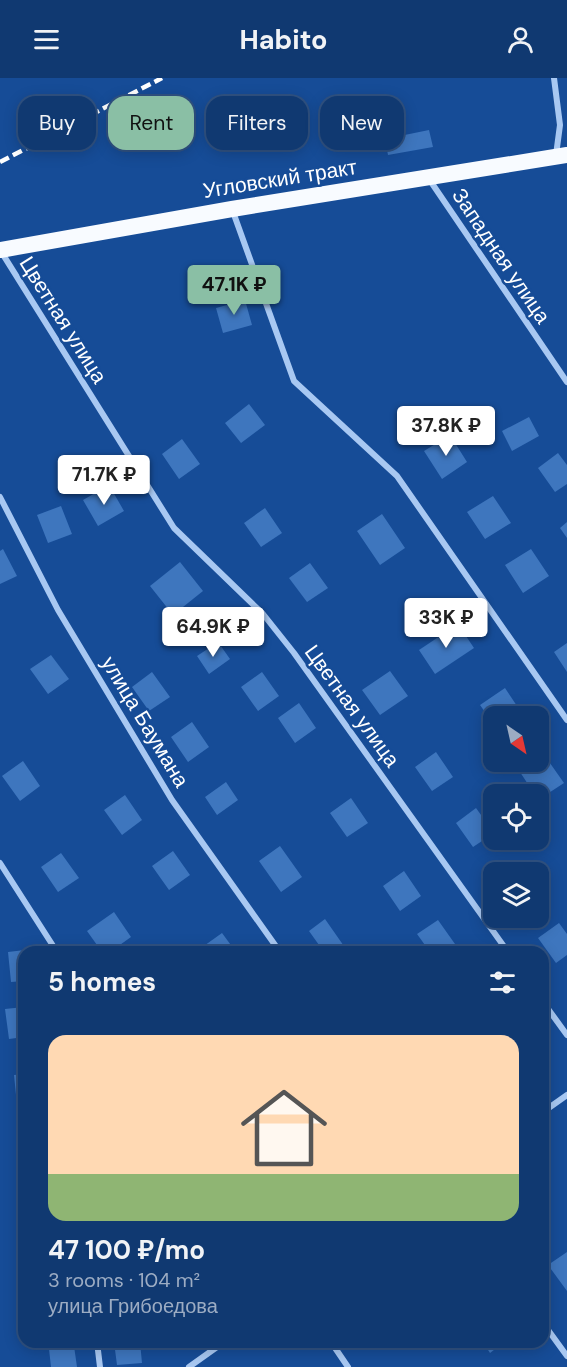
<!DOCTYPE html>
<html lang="en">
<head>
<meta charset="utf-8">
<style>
	body { margin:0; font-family:"DM Sans",sans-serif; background:#194076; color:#f1f3f6; height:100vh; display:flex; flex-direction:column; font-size:22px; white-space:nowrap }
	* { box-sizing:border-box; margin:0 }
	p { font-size:20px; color:#9cacc3 }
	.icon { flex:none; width:33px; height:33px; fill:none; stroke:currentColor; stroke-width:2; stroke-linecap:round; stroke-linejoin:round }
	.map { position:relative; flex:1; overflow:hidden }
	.drawer { position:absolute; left:18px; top:868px; width:531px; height:402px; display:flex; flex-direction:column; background:#103971; border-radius:18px; box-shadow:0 3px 15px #0003,0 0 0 2px #305384 }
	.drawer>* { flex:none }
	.banner { position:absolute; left:18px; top:18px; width:531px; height:54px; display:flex; gap:12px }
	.needle { width:39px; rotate:146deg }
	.buttons { position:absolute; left:483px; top:628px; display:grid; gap:12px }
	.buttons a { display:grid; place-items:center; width:66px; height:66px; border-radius:12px; background:#103971; box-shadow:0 3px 15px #0003,0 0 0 2px #305384; font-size:30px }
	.price { position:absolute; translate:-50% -51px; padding:0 14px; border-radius:6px; background:#fff; color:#222; font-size:20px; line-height:39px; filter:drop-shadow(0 2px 3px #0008) }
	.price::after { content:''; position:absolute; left:50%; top:36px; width:18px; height:14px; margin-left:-9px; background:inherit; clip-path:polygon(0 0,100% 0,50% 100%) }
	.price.current { background:#8abfa5; color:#111 }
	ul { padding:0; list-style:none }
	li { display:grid; align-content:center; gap:12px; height:318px; padding:0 30px }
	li+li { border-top:2px solid #305384 }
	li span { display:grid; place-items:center; height:186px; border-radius:18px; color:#555 }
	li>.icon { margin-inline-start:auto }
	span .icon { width:108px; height:108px; fill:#fffc; stroke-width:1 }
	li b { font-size:26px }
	h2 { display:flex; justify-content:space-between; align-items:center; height:72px; padding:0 30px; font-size:26px }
	.chip { padding:0 21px; border-radius:18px; background:#103971; box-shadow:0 3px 15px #0003,0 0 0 2px #305384; font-size:21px; line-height:54px }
	.chip.current { background:#8abfa5; color:#111 }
	header { display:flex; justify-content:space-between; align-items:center; height:78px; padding:0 30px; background:#103971; font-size:27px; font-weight:700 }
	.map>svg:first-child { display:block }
	.building { fill:#3e76be }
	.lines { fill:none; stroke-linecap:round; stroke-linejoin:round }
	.minor { stroke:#a8c8f2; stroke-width:6 }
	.trunk { stroke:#f8fbff; stroke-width:16 }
	.rail { stroke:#fff; stroke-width:4.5; stroke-dasharray:10 4.5; stroke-linecap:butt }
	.labels { text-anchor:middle; stroke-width:5; stroke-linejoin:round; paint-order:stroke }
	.street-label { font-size:21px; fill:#fff; stroke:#164c97 }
</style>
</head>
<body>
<header><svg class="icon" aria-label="menu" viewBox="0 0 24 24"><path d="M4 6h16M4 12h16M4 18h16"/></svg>Habito<svg class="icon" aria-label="person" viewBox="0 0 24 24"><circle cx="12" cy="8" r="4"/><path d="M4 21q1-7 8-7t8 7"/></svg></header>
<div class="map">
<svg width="567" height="1289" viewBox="0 0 567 1289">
	<rect width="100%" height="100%" fill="#164c97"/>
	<path class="building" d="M 429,52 L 433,69 L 388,77 L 385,61 Z
		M 245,222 L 252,247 L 223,255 L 216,230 Z
		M 249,326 L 265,347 L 241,365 L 225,345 Z
		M 529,339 L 539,358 L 512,373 L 502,353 Z
		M 450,357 L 467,384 L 442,401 L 424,373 Z
		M 182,361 L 200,386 L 179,401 L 162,376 Z
		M 558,375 L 567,387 L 567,406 L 555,414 L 538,390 Z
		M 109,407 L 124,433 L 98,448 L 83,422 Z
		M 493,418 L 511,445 L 485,461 L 467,434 Z
		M 61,428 L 72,456 L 48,465 L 37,437 Z
		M 265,430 L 282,455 L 261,469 L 244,445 Z
		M 382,436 L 405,470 L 380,487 L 357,453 Z
		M 567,444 L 567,460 L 560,450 Z
		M 3,471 L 17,498 L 0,506 L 0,473 Z
		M 531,471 L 549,498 L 523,515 L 505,487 Z
		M 180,484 L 203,513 L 173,537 L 150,508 Z
		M 310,485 L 328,510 L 307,524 L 289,500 Z
		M 458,546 L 474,570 L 435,596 L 419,572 Z
		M 218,564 L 230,581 L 209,596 L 197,578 Z
		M 567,565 L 567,594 L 554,574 Z
		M 51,577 L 69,601 L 48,616 L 30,591 Z
		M 390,593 L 408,618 L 380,637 L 362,612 Z
		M 152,594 L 170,619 L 149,633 L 132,609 Z
		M 262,594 L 279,618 L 258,633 L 241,609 Z
		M 505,610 L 523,637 L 494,639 L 494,647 L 480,627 Z
		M 299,625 L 316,650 L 295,665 L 278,640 Z
		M 192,644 L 209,669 L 188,684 L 171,659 Z
		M 436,674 L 453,699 L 432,713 L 415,689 Z
		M 545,678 L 564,705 L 538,722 L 538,717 L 535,717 L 520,694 Z
		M 23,683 L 40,708 L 20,723 L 2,698 Z
		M 226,704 L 238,722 L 217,737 L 205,719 Z
		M 125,717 L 142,742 L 122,757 L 104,732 Z
		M 351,720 L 368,745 L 347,759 L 330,735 Z
		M 476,730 L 494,755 L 473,769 L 456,745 Z
		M 280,768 L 302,799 L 281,814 L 259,783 Z
		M 173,773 L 190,797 L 169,812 L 152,788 Z
		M 61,775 L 79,800 L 58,814 L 41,789 Z
		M 514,787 L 520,795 L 503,795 Z
		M 404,793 L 421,818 L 400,833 L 383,808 Z
		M 114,834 L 131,859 L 110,874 L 102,874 L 87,853 Z
		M 325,841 L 346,871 L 341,874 L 324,874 L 309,853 Z
		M 438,842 L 455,866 L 443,874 L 430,874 L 417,856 Z
		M 559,845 L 567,856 L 567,877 L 556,885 L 538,860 Z
		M 222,855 L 236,874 L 204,874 L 201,870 Z
		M 33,871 L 34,874 L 24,874 L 24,903 L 11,904 L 8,874 Z
		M 24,929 L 24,959 L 9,961 L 5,931 Z
		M 24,996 L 24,1026 L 17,1027 L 14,997 Z
		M 567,1174 L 567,1213 L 548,1187 Z
		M 114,1264 L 140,1264 L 142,1285 L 117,1287 Z
		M 483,1264 L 504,1264 L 490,1275 Z
		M 74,1268 L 77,1289 L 51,1289 L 49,1271 Z"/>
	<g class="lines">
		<path class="minor" d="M 554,0 L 560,47 L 556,77
			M 429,101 L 567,304
			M 232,131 L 294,303 L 397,398 L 567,642
			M 2,175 L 174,450 L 263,536 L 294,575 L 508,874
			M 0,419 L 58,532 L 172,722 L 280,874
			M 0,785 L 57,874
			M 543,924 L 567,957
			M 543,1034 L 567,1017
			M 543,1245 L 567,1278
			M 97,1264 L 100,1289
			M 331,1264 L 348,1289
			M 189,1289 L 224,1264"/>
		<path class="trunk" d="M 0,172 L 232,131 L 567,77"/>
		<path class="rail" d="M 0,84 L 162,0"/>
	</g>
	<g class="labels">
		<g class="street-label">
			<text transform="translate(280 101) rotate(-9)" y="7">Угловский тракт</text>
			<text transform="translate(501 178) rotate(56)" y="7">Западная улица</text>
			<text transform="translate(63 242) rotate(58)" y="7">Цветная улица</text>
			<text transform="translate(352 628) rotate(54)" y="7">Цветная улица</text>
			<text transform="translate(145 644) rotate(59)" y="7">улица Баумана</text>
		</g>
	</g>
</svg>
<div class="buttons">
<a><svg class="needle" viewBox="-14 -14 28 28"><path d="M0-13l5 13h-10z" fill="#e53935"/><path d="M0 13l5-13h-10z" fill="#9cacc3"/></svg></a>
<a><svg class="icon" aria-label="locate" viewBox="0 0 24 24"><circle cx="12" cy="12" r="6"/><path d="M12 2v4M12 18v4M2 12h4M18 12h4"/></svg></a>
<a><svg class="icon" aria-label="layers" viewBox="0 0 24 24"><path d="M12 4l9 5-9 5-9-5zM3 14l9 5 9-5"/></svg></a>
</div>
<b class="price current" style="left:234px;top:238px">47.1K ₽</b>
<b class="price" style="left:446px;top:379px">37.8K ₽</b>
<b class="price" style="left:104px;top:428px">71.7K ₽</b>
<b class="price" style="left:446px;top:571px">33K ₽</b>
<b class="price" style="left:213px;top:580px">64.9K ₽</b>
<div class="banner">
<a class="chip">Buy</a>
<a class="chip current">Rent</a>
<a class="chip">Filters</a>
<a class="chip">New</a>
</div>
<section class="drawer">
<h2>5 homes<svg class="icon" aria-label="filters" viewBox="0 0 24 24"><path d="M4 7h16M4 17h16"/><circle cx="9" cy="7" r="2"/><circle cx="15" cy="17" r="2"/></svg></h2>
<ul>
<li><span style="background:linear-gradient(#ffd9b3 75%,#8fb573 0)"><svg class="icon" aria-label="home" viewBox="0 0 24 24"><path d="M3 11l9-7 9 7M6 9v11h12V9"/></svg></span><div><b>47 100 ₽/mo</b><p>3 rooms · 104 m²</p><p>улица Грибоедова</p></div></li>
</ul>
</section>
</div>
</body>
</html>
